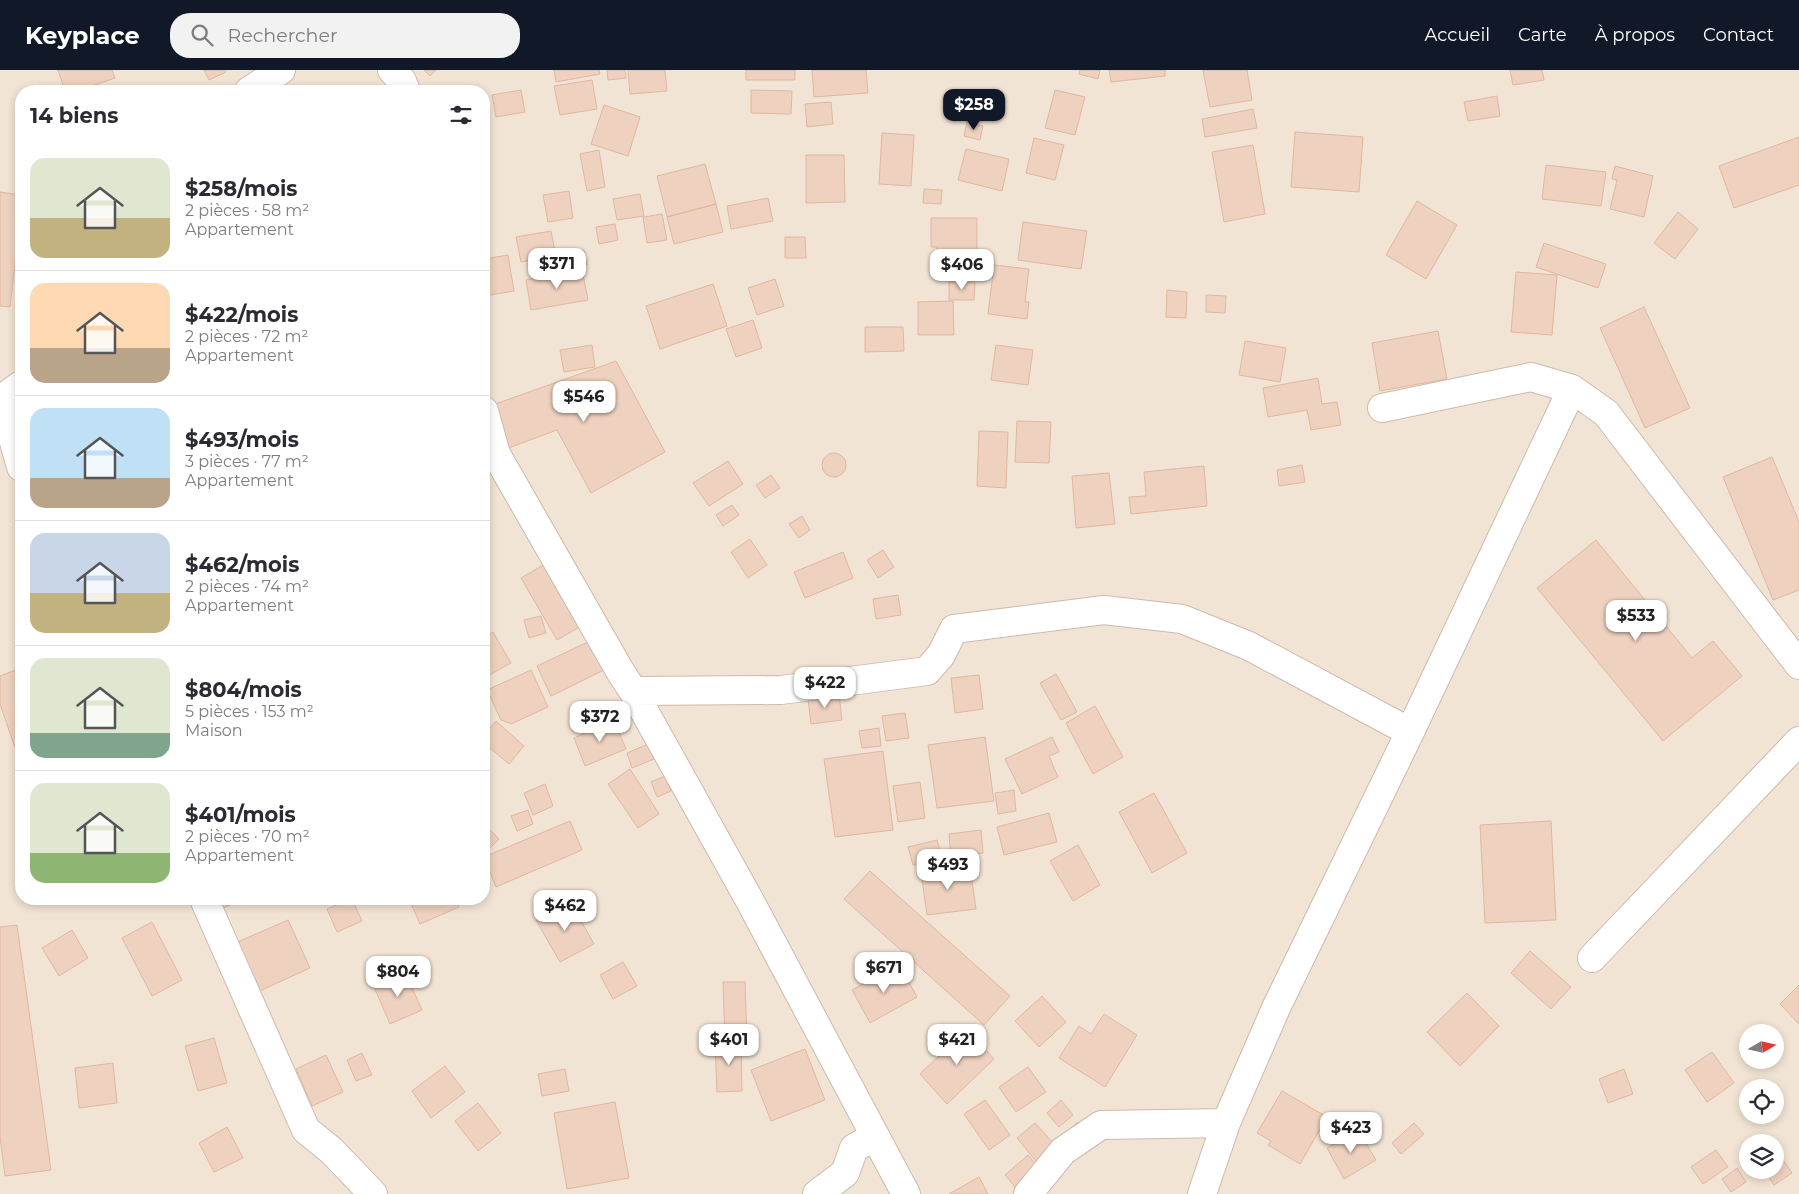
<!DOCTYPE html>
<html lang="fr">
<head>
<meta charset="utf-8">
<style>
	body { margin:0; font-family:Montserrat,sans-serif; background:#f2f2f3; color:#2b2b33; height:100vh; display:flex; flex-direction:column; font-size:19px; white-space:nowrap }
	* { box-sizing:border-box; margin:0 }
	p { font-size:16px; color:#7c7c81 }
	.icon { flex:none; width:28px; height:28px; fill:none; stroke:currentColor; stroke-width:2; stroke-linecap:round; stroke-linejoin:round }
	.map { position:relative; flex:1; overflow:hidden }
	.details { position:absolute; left:15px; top:15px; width:475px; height:820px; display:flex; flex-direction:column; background:#fff; border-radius:20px; box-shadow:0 2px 8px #0003 }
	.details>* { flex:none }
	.needle { width:32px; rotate:81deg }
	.buttons { position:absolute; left:1739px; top:954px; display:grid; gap:10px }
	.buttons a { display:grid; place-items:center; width:45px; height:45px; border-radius:50%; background:#fff; box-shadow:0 2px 8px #0003; font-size:25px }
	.price { position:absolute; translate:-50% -42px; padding:0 11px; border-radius:10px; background:#fff; color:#222; font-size:16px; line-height:32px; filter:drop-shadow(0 1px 2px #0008) }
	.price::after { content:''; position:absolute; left:50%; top:30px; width:15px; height:11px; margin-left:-8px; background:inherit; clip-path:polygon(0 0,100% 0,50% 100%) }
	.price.current { background:#111827; color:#fff }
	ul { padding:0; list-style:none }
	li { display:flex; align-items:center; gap:15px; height:125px; padding:0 15px }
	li+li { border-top:1px solid #e1e1e2 }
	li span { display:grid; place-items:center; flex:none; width:140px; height:100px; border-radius:15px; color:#555 }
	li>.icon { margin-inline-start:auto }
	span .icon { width:60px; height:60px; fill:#fffc; stroke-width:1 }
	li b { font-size:21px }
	h2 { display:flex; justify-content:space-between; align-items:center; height:60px; padding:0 15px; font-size:21px }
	header { display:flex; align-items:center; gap:30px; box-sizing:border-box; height:70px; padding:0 25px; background:#111827; color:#fff }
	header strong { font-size:24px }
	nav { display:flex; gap:28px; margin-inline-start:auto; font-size:18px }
	.search { width:350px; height:45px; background:#f2f2f3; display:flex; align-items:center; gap:12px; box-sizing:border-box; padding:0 18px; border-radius:20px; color:#7c7c81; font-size:19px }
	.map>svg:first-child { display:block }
	.residential { fill:#f2e4d4; fill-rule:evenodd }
	.building { fill:#eed1bf; stroke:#e0b7a0 }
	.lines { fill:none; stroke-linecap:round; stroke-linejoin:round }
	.minor-casing { stroke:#ccbaac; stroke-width:30 }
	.minor { stroke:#fff; stroke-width:28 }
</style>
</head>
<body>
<header>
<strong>Keyplace</strong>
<div class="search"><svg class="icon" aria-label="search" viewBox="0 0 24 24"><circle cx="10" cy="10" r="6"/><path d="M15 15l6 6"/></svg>Rechercher</div>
<nav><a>Accueil</a><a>Carte</a><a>À propos</a><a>Contact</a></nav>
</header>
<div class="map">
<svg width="1799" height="1124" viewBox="0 0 1799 1124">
	<rect width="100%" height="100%" fill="#fbf2e5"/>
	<path class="residential" d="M 0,0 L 1799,0 L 1799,1124 L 0,1124 ZM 21,21 L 484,21 L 484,829 L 21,829 ZM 1748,962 L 1775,962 L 1775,990 L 1748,990 ZM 1748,1018 L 1775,1018 L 1775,1045 L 1748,1045 ZM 1748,1072 L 1775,1072 L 1775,1100 L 1748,1100 Z"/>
	<path class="building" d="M 58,0 L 112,0 L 115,8 L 77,21 L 65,21 Z
		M 204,0 L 225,0 L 226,2 L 209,10 Z
		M 424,0 L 436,0 L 430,6 Z
		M 554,0 L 599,0 L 600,4 L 556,12 Z
		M 607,0 L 625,0 L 626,8 L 608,10 Z
		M 628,0 L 665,0 L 667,21 L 630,24 Z
		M 746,0 L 795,0 L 795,10 L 746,10 Z
		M 812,0 L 866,0 L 868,23 L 814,27 Z
		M 1080,0 L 1100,0 L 1098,9 L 1079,4 Z
		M 1109,0 L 1165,0 L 1165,6 L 1111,12 Z
		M 1203,0 L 1247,0 L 1252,30 L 1210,37 Z
		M 1510,0 L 1542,0 L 1544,10 L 1513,15 Z
		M 592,10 L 597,39 L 560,45 L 554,16 Z
		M 521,20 L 525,42 L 496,47 L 492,25 Z
		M 751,20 L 792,21 L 791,44 L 751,43 Z
		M 1055,20 L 1085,27 L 1075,65 L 1045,58 Z
		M 1497,26 L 1500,46 L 1468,51 L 1464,32 Z
		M 831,32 L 833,54 L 807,57 L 805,34 Z
		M 604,35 L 640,47 L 628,86 L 591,74 Z
		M 1253,39 L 1257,58 L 1205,67 L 1202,49 Z
		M 967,52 L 983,56 L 980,70 L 964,66 Z
		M 1295,62 L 1363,67 L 1359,122 L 1291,117 Z
		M 882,63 L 914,65 L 911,116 L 879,114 Z
		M 1799,67 L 1799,115 L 1734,138 L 1719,96 Z
		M 1034,68 L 1064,75 L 1055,110 L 1026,103 Z
		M 1253,75 L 1265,144 L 1224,152 L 1212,82 Z
		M 966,79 L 1009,89 L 1002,121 L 958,110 Z
		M 599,80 L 605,117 L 587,121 L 580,84 Z
		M 806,85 L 844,85 L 845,132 L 806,133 Z
		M 705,94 L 716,134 L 667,147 L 657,106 Z
		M 1546,95 L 1606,102 L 1601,136 L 1542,129 Z
		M 1615,96 L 1653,106 L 1644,147 L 1610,139 L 1617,110 L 1612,109 Z
		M 924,119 L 942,120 L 941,134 L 923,133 Z
		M 569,121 L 573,148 L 548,152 L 543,125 Z
		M 0,122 L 21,125 L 21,142 L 10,237 L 0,236 Z
		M 640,124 L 644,146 L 617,150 L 613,129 Z
		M 768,128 L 773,151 L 731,159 L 727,136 Z
		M 1417,131 L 1457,155 L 1426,209 L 1386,185 Z
		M 716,134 L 723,162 L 674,174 L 667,147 Z
		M 1678,142 L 1698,159 L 1675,189 L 1654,173 Z
		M 662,144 L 667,170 L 647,173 L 643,147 Z
		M 931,148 L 977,148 L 977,197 L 937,197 L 937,177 L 931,177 Z
		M 1023,152 L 1087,161 L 1081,199 L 1018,190 Z
		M 615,154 L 618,170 L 599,174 L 596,157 Z
		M 551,161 L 556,186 L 521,192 L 516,167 Z
		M 785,167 L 805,167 L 806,188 L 785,188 Z
		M 1544,173 L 1606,194 L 1598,218 L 1536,197 Z
		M 584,180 L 587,195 L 559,199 L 557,185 Z
		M 508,185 L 514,221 L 484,226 L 484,189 Z
		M 994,195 L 1029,199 L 1025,232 L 1029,232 L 1027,249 L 988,244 Z
		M 582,200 L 588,230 L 531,240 L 526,210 Z
		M 1516,202 L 1557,205 L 1552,265 L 1511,262 Z
		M 775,209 L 784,236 L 757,245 L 748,218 Z
		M 949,212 L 975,212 L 974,230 L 949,230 Z
		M 713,214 L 727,256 L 660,279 L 646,236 Z
		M 1167,220 L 1187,222 L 1186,248 L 1166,247 Z
		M 1206,225 L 1226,226 L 1225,243 L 1206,242 Z
		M 953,231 L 954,265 L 918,265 L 918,232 Z
		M 1644,237 L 1690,338 L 1645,358 L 1600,258 Z
		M 753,250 L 762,278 L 736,287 L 726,259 Z
		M 865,257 L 903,257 L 904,281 L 865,282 Z
		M 1438,261 L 1447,309 L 1380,321 L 1372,273 Z
		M 1245,271 L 1286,278 L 1280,312 L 1239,305 Z
		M 592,275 L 595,297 L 564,302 L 560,280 Z
		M 996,275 L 1033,280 L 1028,315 L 991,310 Z
		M 616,291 L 665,382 L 591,423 L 557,360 L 503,380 L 487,337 Z
		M 1318,308 L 1322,334 L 1337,332 L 1341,355 L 1311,360 L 1307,340 L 1268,347 L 1263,318 Z
		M 1017,351 L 1051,352 L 1049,393 L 1015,392 Z
		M 979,361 L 1008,362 L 1006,418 L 977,416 Z
		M822 395a12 12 0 1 1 24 0a12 12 0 1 1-24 0Z
		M 1772,387 L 1799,452 L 1799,520 L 1773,530 L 1723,407 Z
		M 728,391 L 743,414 L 709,436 L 693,413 Z
		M 1302,395 L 1305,412 L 1279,416 L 1277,400 Z
		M 1204,396 L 1207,436 L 1131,444 L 1129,427 L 1146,426 L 1144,402 Z
		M 1109,403 L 1115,454 L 1076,458 L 1072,406 Z
		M 771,405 L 780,418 L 765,428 L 756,415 Z
		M 732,435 L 739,445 L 723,456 L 716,445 Z
		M 802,446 L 810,460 L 799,468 L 789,454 Z
		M 750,469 L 767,495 L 748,508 L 731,482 Z
		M 1596,470 L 1692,588 L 1713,571 L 1742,606 L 1663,671 L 1537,518 Z
		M 883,480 L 894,497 L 878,508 L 867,490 Z
		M 843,482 L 853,508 L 805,528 L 794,502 Z
		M 547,493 L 583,555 L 557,570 L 521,508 Z
		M 898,525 L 901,545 L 876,549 L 873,529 Z
		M 541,546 L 546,563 L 529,568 L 524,550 Z
		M 493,562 L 511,593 L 484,608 L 484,567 Z
		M 592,570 L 606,599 L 551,626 L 537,596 Z
		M 21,598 L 21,695 L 0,634 L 0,606 Z
		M 531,600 L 548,637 L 511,654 L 501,650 L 487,620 Z
		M 1056,604 L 1077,642 L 1061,650 L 1040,613 Z
		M 979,605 L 983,639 L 955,643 L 951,608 Z
		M 839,624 L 842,650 L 811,654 L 808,629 Z
		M 1095,636 L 1123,687 L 1093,704 L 1066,653 Z
		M 905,643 L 909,668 L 886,671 L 882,646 Z
		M 614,650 L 626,679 L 585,696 L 574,668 Z
		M 496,651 L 524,676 L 509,694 L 484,673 L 484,665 Z
		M 879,658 L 881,676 L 862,678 L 859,661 Z
		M 985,667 L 994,731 L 937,738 L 928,675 Z
		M 1052,667 L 1059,682 L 1049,686 L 1058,707 L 1022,724 L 1005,689 Z
		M 648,674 L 654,689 L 632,698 L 627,683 Z
		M 883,681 L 893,760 L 835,767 L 824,689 Z
		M 630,699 L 659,744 L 638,758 L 608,714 Z
		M 665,706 L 671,721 L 657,727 L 651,712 Z
		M 920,712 L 925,748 L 898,752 L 893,716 Z
		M 545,714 L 553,736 L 533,745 L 524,723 Z
		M 1014,720 L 1016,741 L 998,744 L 995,723 Z
		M 1154,723 L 1187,783 L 1152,803 L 1119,742 Z
		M 528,740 L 533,754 L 517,761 L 511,746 Z
		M 1049,743 L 1057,772 L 1004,785 L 997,757 Z
		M 570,751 L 582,780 L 496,817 L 484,787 Z
		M 1551,751 L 1556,850 L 1485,853 L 1480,755 Z
		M 484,754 L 499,769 L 485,783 L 484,782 Z
		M 981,760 L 983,783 L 951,788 L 949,764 Z
		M 937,770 L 942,788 L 913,795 L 908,777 Z
		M 1078,775 L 1100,815 L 1073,831 L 1050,791 Z
		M 970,797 L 976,839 L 927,845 L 921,803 Z
		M 870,801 L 1010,926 L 984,955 L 844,829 Z
		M 213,829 L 245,829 L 218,840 Z
		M 349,829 L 352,829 L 362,851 L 337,862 L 327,839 Z
		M 409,829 L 455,829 L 459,837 L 420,854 Z
		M 570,831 L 594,874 L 560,892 L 536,850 Z
		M 288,850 L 310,898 L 255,923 L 233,874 Z
		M 152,852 L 182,910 L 152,926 L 122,868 Z
		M 17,855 L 51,1100 L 5,1106 L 0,1067 L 0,857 Z
		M 72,860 L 88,888 L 59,906 L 42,878 Z
		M 1530,881 L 1571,917 L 1551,939 L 1511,903 Z
		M 623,892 L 637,916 L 613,929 L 600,905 Z
		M 899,894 L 917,927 L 870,953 L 852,920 Z
		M 405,902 L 422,940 L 390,954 L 374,917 Z
		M 723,912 L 745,912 L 747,969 L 725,970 Z
		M 1799,915 L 1799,954 L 1780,934 Z
		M 1467,923 L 1499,956 L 1460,996 L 1427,962 Z
		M 1042,926 L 1066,952 L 1039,977 L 1015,951 Z
		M 1104,944 L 1137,965 L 1105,1017 L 1059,988 L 1079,956 L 1091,964 Z
		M 967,959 L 994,989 L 947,1034 L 920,1004 Z
		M 214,968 L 227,1013 L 198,1021 L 185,976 Z
		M 741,971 L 742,1021 L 717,1022 L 715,972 Z
		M 805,979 L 825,1030 L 771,1051 L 751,1000 Z
		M 1712,982 L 1734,1013 L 1707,1032 L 1685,1000 Z
		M 362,983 L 372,1005 L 356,1011 L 347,990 Z
		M 326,985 L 343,1022 L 312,1036 L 296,999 Z
		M 113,993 L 117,1033 L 79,1038 L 75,998 Z
		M 445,996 L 465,1022 L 431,1048 L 412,1021 Z
		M 1028,997 L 1046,1022 L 1016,1042 L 999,1017 Z
		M 565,999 L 569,1021 L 542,1026 L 538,1004 Z
		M 1624,999 L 1633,1024 L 1608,1033 L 1599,1009 Z
		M 1282,1021 L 1327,1047 L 1300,1094 L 1268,1075 L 1271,1071 L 1257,1063 Z
		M 985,1030 L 1010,1065 L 989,1080 L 964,1044 Z
		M 1061,1030 L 1073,1045 L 1059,1057 L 1047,1043 Z
		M 615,1032 L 629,1108 L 567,1119 L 554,1043 Z
		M 478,1033 L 501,1063 L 478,1081 L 455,1051 Z
		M 1078,1052 L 1093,1070 L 1049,1107 L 1017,1068 L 1035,1053 L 1053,1073 Z
		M 1414,1053 L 1424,1064 L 1401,1084 L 1392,1073 Z
		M 227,1057 L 243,1088 L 214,1102 L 199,1073 Z
		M 1358,1060 L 1376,1090 L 1344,1109 L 1327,1078 Z
		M 1716,1080 L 1728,1097 L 1703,1114 L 1691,1097 Z
		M 1028,1085 L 1050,1112 L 1021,1124 L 1005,1105 Z
		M 1781,1087 L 1792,1103 L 1774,1115 L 1764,1100 L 1775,1100 L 1775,1092 Z
		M 1737,1098 L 1746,1112 L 1731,1122 L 1722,1109 Z
		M 979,1107 L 988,1124 L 949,1124 Z"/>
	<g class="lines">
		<defs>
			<path id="minor" d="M 392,0 L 402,11 L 406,21
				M 249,21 L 281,0
				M 2,329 L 21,397
				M 0,330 L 21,315
				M 1382,338 L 1531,307 L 1572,319 L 1606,343 L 1799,595
				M 484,341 L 496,384 L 620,601 L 633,621 L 750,831 L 906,1124
				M 633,621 L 781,620 L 927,601 L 941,585 L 954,559 L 1104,540 L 1182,549 L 1249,576 L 1410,662
				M 204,829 L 306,1060 L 332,1081 L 373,1124
				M 1592,888 L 1799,671
				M 817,1124 L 845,1103 L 854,1078 L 874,1067
				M 1028,1124 L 1063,1081 L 1101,1055 L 1226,1053
				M 1202,1124 L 1226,1053 L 1276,938 L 1410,662 L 1572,319"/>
		</defs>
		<use href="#minor" class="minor-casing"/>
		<use href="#minor" class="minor"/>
	</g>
</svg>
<div class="buttons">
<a><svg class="needle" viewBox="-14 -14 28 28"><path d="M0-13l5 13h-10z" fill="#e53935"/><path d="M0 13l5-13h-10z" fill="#7c7c81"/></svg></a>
<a><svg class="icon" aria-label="locate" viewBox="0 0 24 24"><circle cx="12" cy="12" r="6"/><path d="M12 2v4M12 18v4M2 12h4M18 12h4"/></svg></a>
<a><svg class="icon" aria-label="layers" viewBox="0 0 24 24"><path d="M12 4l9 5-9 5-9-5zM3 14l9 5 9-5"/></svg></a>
</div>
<b class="price current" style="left:974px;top:61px">$258</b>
<b class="price" style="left:557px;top:220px">$371</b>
<b class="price" style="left:962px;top:221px">$406</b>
<b class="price" style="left:584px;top:353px">$546</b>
<b class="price" style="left:1636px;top:572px">$533</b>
<b class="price" style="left:825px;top:639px">$422</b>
<b class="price" style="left:600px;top:673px">$372</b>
<b class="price" style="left:948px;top:821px">$493</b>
<b class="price" style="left:565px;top:862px">$462</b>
<b class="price" style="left:884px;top:924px">$671</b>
<b class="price" style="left:398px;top:928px">$804</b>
<b class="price" style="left:729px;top:996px">$401</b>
<b class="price" style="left:957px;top:996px">$421</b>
<b class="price" style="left:1351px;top:1084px">$423</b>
<section class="details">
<h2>14 biens<svg class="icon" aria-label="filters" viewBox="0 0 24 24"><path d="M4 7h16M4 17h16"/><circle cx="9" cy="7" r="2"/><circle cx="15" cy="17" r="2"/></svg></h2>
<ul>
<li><span style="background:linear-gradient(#dfe7d0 60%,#c2b280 0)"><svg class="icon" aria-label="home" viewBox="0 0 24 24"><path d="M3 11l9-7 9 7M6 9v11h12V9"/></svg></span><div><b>$258/mois</b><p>2 pièces · 58 m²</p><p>Appartement</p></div></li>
<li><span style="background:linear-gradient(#ffd9b3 65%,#b9a48a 0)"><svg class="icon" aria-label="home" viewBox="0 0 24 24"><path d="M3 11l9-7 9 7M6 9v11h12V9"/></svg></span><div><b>$422/mois</b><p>2 pièces · 72 m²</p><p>Appartement</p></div></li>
<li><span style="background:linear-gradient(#bfe0f5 70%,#b9a48a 0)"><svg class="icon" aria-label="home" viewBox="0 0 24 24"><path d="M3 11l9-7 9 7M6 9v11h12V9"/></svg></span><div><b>$493/mois</b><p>3 pièces · 77 m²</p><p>Appartement</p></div></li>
<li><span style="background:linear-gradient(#c9d6e8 60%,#c2b280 0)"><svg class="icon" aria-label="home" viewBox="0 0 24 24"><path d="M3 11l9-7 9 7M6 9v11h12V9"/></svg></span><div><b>$462/mois</b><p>2 pièces · 74 m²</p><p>Appartement</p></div></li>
<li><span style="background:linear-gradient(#dfe7d0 75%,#7fa58c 0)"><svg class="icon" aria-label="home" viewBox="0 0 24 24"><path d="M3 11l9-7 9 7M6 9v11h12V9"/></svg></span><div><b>$804/mois</b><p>5 pièces · 153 m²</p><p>Maison</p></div></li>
<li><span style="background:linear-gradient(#dfe7d0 70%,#8fb573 0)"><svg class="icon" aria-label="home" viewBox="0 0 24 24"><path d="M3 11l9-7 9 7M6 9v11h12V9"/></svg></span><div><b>$401/mois</b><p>2 pièces · 70 m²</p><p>Appartement</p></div></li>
</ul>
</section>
</div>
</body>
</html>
